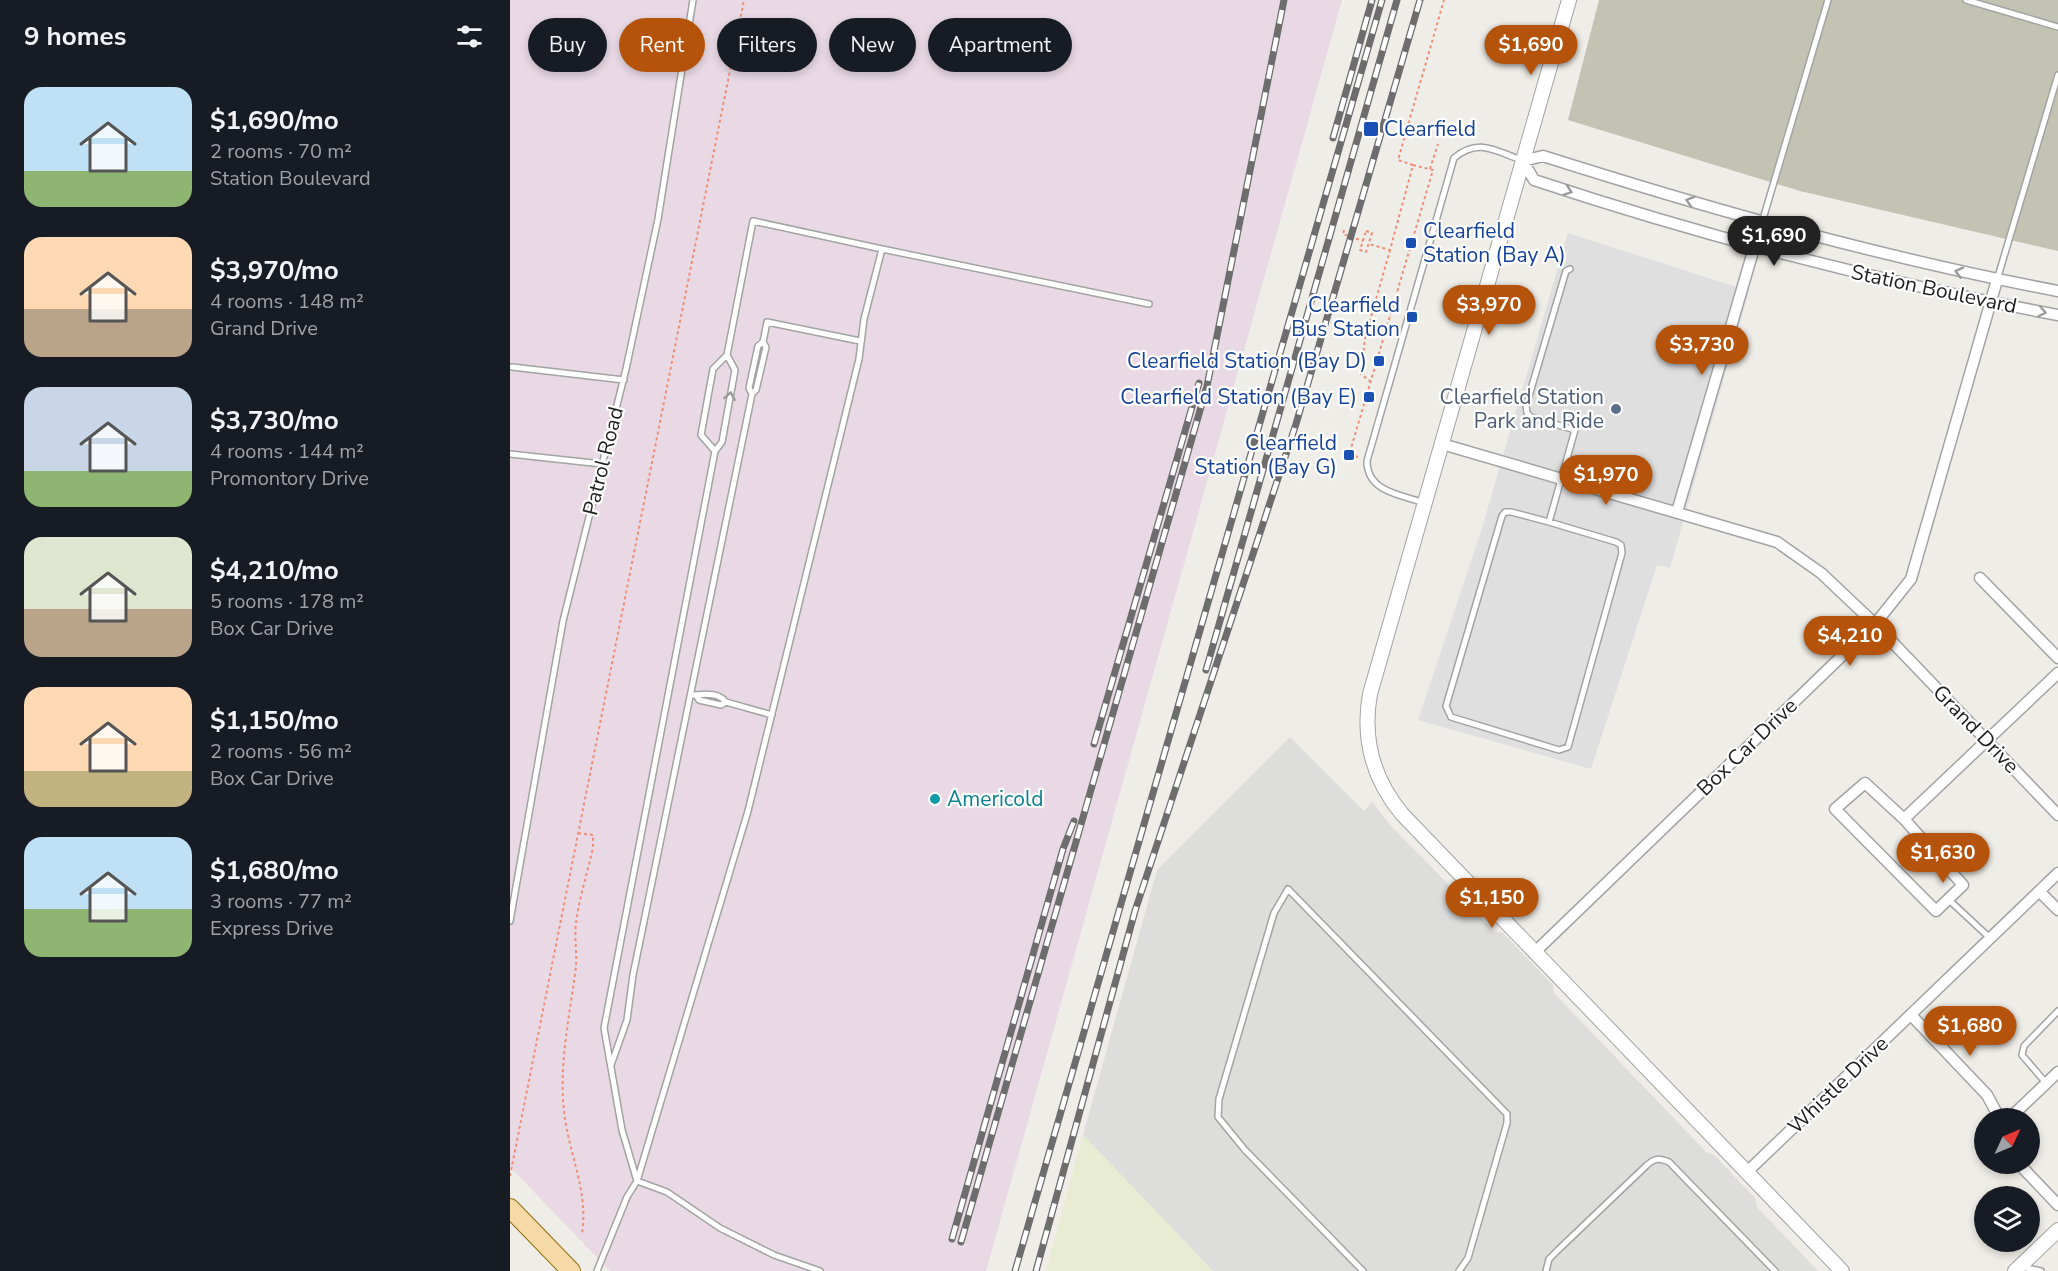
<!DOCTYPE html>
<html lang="en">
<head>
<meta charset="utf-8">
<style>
	body { margin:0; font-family:"Nunito Sans",sans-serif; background:#242831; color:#f1f3f6; height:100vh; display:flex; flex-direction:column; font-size:22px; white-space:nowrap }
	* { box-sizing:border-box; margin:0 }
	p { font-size:20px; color:#9ea1a6 }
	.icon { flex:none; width:33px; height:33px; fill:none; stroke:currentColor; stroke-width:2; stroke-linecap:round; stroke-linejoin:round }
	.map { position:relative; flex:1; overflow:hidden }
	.details { display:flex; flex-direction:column; background:#171b24; width:510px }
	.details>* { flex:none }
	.hud { position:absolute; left:18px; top:18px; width:570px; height:54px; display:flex; gap:12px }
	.needle { width:39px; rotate:46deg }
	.controls { position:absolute; left:1464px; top:1108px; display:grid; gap:12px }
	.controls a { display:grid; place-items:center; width:66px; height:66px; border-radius:50%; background:#171b24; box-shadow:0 3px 9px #0003; font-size:30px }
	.price { position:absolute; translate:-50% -51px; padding:0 14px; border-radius:21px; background:#b45309; color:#fff; font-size:20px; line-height:39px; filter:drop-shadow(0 2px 3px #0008) }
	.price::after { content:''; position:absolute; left:50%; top:36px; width:18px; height:14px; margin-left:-9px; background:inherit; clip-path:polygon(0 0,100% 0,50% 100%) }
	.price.active { background:#222; color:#fff }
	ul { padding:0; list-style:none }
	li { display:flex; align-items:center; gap:18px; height:150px; padding:0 24px }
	li span { display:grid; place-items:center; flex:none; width:168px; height:120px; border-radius:18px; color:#555 }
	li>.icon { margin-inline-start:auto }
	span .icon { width:72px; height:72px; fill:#fffc; stroke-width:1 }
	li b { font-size:26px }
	h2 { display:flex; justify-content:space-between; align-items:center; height:72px; padding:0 24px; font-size:26px }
	.pill { padding:0 21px; border-radius:27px; background:#171b24; box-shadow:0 3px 9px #0003; font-size:21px; line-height:54px }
	.pill.active { background:#b45309; color:#fff }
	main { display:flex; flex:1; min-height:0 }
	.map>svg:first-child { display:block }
	.residential { fill:#dddddc }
	.industrial { fill:#e8d9e4 }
	.construction { fill:#c2c3b3 }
	.farmland { fill:#e8ecd3 }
	.parking { fill:#dfdfdf }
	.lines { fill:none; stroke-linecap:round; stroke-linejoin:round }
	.service-casing { stroke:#a3a3a3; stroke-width:8 }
	.minor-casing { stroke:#a3a3a3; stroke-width:13 }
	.tertiary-casing { stroke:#a3a3a3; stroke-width:16 }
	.primary-casing { stroke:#8f6e0c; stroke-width:20 }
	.path { stroke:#ef8e78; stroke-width:2; stroke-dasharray:3 3; stroke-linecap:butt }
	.service { stroke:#fff; stroke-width:5 }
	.minor { stroke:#fff; stroke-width:10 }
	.tertiary { stroke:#fff; stroke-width:14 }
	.primary { stroke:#f5d9a6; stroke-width:18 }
	.rail-casing { stroke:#6d6d6d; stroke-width:7 }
	.rail { stroke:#fff; stroke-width:4.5; stroke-dasharray:14; stroke-linecap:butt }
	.oneway { stroke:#9a9a9a }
	.transit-dot { fill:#1a4fb4; stroke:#fff; stroke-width:2 }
	.service-dot { fill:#5c6f8a; stroke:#fff; stroke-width:2 }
	.culture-dot { fill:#0f9aa8; stroke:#fff; stroke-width:2 }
	.labels { text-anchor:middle; stroke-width:4.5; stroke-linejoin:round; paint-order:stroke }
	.transit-label { font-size:21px; fill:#164399; stroke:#fff; text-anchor:end }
	.street-label { font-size:21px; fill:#1f1f1f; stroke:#fff }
	.service-label { font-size:21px; fill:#4e5e75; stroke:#fff; text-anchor:end }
	.culture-label { font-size:21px; fill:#0d838f; stroke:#fff; text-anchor:start }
</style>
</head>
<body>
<main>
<section class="details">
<h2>9 homes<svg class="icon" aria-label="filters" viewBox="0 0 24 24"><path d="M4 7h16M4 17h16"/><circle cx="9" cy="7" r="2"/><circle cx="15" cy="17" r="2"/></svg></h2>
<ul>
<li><span style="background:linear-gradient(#bfe0f5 70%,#8fb573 0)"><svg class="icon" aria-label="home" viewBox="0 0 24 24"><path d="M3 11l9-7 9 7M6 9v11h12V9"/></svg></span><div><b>$1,690/mo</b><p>2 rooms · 70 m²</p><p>Station Boulevard</p></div></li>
<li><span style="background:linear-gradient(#ffd9b3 60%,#b9a48a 0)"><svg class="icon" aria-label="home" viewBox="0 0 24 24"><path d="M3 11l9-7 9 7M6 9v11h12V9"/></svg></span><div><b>$3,970/mo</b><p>4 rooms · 148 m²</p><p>Grand Drive</p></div></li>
<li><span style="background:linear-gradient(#c9d6e8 70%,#8fb573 0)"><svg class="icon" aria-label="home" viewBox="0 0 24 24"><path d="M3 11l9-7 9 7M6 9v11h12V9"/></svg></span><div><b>$3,730/mo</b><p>4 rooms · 144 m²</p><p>Promontory Drive</p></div></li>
<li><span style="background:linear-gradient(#dfe7d0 60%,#b9a48a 0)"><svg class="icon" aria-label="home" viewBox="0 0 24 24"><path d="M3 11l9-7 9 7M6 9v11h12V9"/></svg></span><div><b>$4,210/mo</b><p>5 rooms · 178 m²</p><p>Box Car Drive</p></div></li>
<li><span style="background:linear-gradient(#ffd9b3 70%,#c2b280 0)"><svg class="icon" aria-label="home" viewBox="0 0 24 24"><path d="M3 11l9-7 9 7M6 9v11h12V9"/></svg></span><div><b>$1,150/mo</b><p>2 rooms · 56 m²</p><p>Box Car Drive</p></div></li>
<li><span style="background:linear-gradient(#bfe0f5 60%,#8fb573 0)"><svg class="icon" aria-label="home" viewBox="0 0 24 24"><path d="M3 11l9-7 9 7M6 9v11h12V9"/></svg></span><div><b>$1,680/mo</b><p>3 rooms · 77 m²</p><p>Express Drive</p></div></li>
</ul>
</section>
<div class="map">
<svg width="1548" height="1271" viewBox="0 0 1548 1271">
	<rect width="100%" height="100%" fill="#efede7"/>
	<path class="residential" d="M 780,737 L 854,811 L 862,802 L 881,826 L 985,932 L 993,933 L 1043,985 L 1044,993 L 1197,1153 L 1204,1155 L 1245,1198 L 1247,1207 L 1308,1271 L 703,1271 L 573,1135 L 647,870 Z"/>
	<path class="industrial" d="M 0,0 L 832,0 L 476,1271 L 100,1271 L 0,1167 Z"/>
	<path class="construction" d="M 1089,0 L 1548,0 L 1548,251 L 1290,191 L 1058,120 Z"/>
	<path class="farmland" d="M 573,1135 L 703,1271 L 536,1271 Z"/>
	<path class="parking" d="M 1058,233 L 1239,291 L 1160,568 L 1147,565 L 1081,769 L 908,720 L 972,528 Z"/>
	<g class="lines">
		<defs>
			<path id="service" d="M 1456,0 L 1548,27
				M 1245,246 L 1318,0
				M 372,249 L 639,304
				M 1487,280 L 1548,75
				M 253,342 L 257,322 L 350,341
				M 2,367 L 114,380
				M 205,451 L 191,435 L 203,369 L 217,355 L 225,370 L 212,442 L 205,451 L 94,1028 L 112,1130 L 127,1181 L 157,1192 L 210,1228 L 264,1255 L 310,1271
				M 0,454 L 92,464
				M 915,503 C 891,495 857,492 857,461 L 944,158 C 968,138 984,150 1011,160
				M 1039,522 L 1106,542 L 1111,545 L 1112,553 L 1058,747 L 1049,750 L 941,717 L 936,706 L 992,516 L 995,512 L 1001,512 L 1039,522 L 1065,430 L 1021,417 L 1017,413 L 1016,406 L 1056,271 L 1060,269
				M 181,695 C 192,695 207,691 216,702 L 262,715
				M 186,695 L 189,700 L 211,705 L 216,702
				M 1438,899 L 1481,939
				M 0,921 L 53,621 L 116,369 L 148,219 L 183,0
				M 101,1065 L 117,1020 L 123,975 L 242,394 L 246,390 L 256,347 L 253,342 L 248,346 L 239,388 L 242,394
				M 1536,1083 L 1512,1055 L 1514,1046 L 1548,1011
				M 1512,1267 L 1531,1271
				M 87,1271 L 117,1197 L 127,1181 L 238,811 L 349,359 L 354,319 L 372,249 L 243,221 L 217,355
				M 853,1271 L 735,1150 L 708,1117 L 709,1099 L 764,913 L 778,889 L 997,1114 L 997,1123 L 958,1258 L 949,1271
				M 1036,1271 L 1039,1259 L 1047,1251 L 1137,1165 C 1145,1158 1149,1158 1159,1162 L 1265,1271"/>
			<path id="minor" d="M 1548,291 C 1373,258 1203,210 1033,156 L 1013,161 L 1024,180 C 1196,237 1370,282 1548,315
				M 932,444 L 1267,542 L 1311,573 L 1365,624 L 1548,815
				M 1167,512 L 1244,248
				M 1470,578 L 1548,658
				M 1394,819 L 1355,783 L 1325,809 L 1426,911 L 1453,885 L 1394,819 L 1548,673
				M 1530,892 L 1548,910
				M 1025,952 L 1365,624 L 1401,579 L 1487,280
				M 1401,1015 L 1477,1095 L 1490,1119
				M 1495,1119 L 1504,1114 L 1548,1072
				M 1509,1164 L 1548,1205
				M 1237,1172 L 1548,873"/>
			<path id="tertiary" d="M 1059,0 L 860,694 C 852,739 863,779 892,814 L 1332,1271
				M 1505,1271 L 1548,1230"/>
			<path id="primary" d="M 0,1208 L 61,1271"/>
		</defs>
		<use href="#service" class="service-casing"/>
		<use href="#minor" class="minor-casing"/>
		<use href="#tertiary" class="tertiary-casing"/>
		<use href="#primary" class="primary-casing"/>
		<path class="path" d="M 903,165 L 888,160 L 934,0
			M 920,169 L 928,144
			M 834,230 L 833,234 L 853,241
			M 856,231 L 862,233 L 856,252 L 850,250 Z
			M 861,382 L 851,374 L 855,338 L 880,250
			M 848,457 L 839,455 L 923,170 L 903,165 L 880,250 L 859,244
			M 68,833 L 83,835 L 83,847 C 78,872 69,898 66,923 C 64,940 68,957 65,974 C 59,1019 49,1065 54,1111 C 58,1152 79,1192 72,1233
			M 0,1176 L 234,0"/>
		<use href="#service" class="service"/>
		<use href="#minor" class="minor"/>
		<use href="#tertiary" class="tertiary"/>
		<use href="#primary" class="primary"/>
		<defs>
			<path id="rail" d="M 823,138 L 862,0
				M 696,670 L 887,0
				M 584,744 L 689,383
				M 442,1239 L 553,849 L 564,821
				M 451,1242 L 697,386 L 774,0
				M 505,1271 L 872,0
				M 526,1271 L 625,911 L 786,424 L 910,0"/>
		</defs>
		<use href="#rail" class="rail-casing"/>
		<use href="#rail" class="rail"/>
	</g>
	<defs><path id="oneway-chevron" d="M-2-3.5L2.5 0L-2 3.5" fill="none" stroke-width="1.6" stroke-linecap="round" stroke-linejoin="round" transform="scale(1.5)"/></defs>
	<g class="oneway">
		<use href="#oneway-chevron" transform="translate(1058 191) rotate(19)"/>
		<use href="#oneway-chevron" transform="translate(1180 201) rotate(-163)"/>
		<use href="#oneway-chevron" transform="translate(1449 272) rotate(-166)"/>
		<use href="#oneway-chevron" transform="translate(1532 312) rotate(12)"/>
		<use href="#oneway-chevron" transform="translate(220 396) rotate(-80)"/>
	</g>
	<g class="transit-dot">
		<rect x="853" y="121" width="16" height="16" rx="3"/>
		<rect x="895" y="237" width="12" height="12" rx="3"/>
		<rect x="896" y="311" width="12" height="12" rx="3"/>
		<rect x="863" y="355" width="12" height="12" rx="3"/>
		<rect x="853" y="391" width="12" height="12" rx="3"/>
		<rect x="833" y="449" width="12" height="12" rx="3"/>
	</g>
	<circle class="service-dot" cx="1106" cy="409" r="6"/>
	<circle class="culture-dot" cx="425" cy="799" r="6"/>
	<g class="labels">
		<g class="transit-label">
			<text x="874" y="136" text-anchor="start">Clearfield</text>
			<text x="913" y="238" text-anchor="start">Clearfield<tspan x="913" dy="24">Station (Bay A)</tspan></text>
			<text x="890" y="312">Clearfield<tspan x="890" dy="24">Bus Station</tspan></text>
			<text x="857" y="368">Clearfield Station (Bay D)</text>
			<text x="847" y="404">Clearfield Station (Bay E)</text>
			<text x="827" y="450">Clearfield<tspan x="827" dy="24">Station (Bay G)</tspan></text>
		</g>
		<g class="street-label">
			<text transform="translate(1424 289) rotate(12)" y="7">Station Boulevard</text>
			<text transform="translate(93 461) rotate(-76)" y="7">Patrol Road</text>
			<text transform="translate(1466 729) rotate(46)" y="7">Grand Drive</text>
			<text transform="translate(1237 747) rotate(-44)" y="7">Box Car Drive</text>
			<text transform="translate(1328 1085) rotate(-44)" y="7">Whistle Drive</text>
		</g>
		<g class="service-label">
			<text x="1094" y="404">Clearfield Station<tspan x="1094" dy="24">Park and Ride</tspan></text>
		</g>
		<g class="culture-label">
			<text x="437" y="806">Americold</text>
		</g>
	</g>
</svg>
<div class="controls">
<a><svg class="needle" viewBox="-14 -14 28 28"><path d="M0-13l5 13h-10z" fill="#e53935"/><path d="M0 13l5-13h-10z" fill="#9ea1a6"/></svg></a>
<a><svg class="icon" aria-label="layers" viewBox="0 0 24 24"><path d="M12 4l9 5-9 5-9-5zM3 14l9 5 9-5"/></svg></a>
</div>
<b class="price" style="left:1021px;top:76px">$1,690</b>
<b class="price active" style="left:1264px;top:267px">$1,690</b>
<b class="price" style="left:979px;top:336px">$3,970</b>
<b class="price" style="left:1192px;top:376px">$3,730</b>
<b class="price" style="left:1096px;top:506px">$1,970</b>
<b class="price" style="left:1340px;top:667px">$4,210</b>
<b class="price" style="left:1433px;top:884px">$1,630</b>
<b class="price" style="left:982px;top:929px">$1,150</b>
<b class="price" style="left:1460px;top:1057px">$1,680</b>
<div class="hud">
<a class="pill">Buy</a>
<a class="pill active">Rent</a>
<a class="pill">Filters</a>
<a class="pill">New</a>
<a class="pill">Apartment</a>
</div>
</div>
</main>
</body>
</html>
